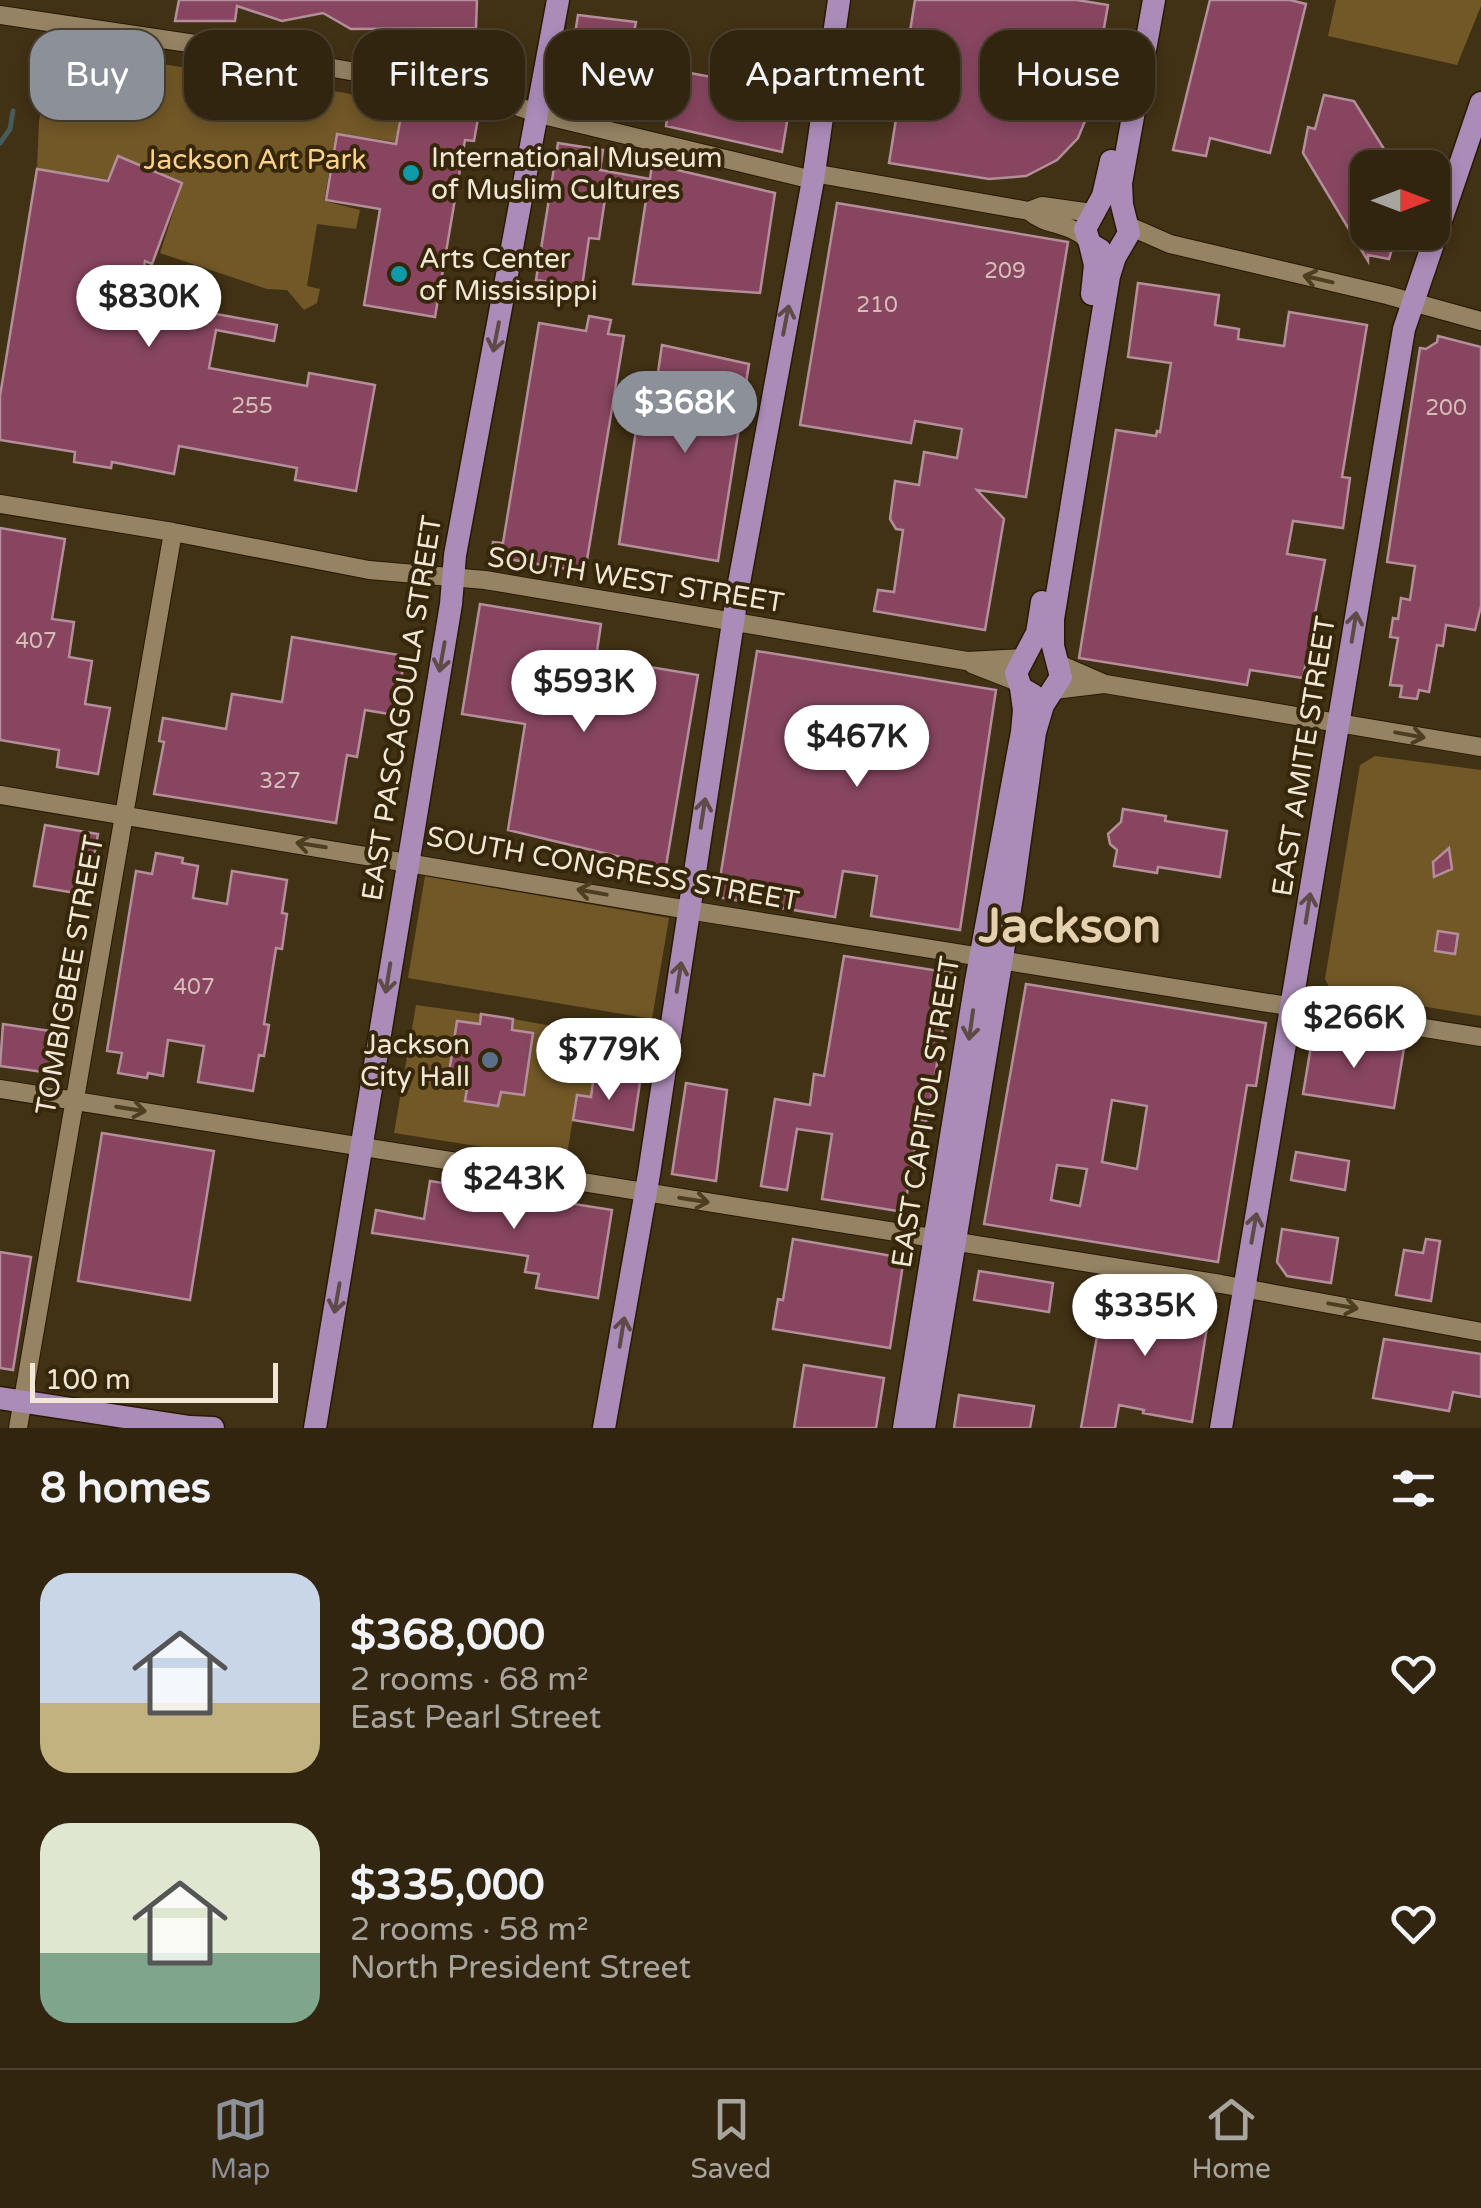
<!DOCTYPE html>
<html lang="en">
<head>
<meta charset="utf-8">
<style>
	body { margin:0; font-family:"Varela Round",sans-serif; background:#3d311e; color:#f1f3f6; height:100vh; display:flex; flex-direction:column; font-size:38px; white-space:nowrap }
	* { box-sizing:border-box; margin:0 }
	p { font-size:32px; color:#a8a59f }
	.icon { flex:none; width:55px; height:55px; fill:none; stroke:currentColor; stroke-width:2; stroke-linecap:round; stroke-linejoin:round }
	.map { position:relative; height:1428px; overflow:hidden }
	.panel { display:flex; flex-direction:column; background:#312510; flex:1 }
	.panel>* { flex:none }
	.hud { position:absolute; left:30px; top:30px; width:1422px; height:90px; display:flex; gap:20px }
	.needle { width:65px; rotate:90deg }
	.fabs { position:absolute; left:1350px; top:150px; display:grid; gap:20px }
	.fabs a { display:grid; place-items:center; width:100px; height:100px; border-radius:20px; background:#312510; box-shadow:0 5px 15px #0003,0 0 0 2px #4c4230; font-size:50px }
	.scale { position:absolute; left:30px; bottom:25px; width:248px; box-sizing:border-box; padding-left:10px; border:5px solid #f1e7d6; border-top:0; font-size:28px; line-height:35px; white-space:nowrap; color:#f1e7d6; -webkit-text-stroke:8px #37270a; paint-order:stroke }
	.price { position:absolute; translate:-50% -85px; padding:0 22px; border-radius:35px; background:#fff; color:#222; font-size:32px; line-height:65px; filter:drop-shadow(0 2px 5px #0008) }
	.price::after { content:''; position:absolute; left:50%; top:60px; width:30px; height:22px; margin-left:-15px; background:inherit; clip-path:polygon(0 0,100% 0,50% 100%) }
	.price.active { background:#8c9099; color:#fff }
	ul { padding:0; list-style:none }
	li { display:flex; align-items:center; gap:30px; height:250px; padding:0 40px }
	li span { display:grid; place-items:center; flex:none; width:280px; height:200px; border-radius:30px; color:#555 }
	li>.icon { margin-inline-start:auto }
	span .icon { width:120px; height:120px; fill:#fffc; stroke-width:1 }
	li b { font-size:42px }
	h2 { display:flex; justify-content:space-between; align-items:center; height:120px; padding:0 40px; font-size:42px }
	.chip { padding:0 35px; border-radius:30px; background:#312510; box-shadow:0 5px 15px #0003,0 0 0 2px #4c4230; font-size:35px; line-height:90px }
	.chip.active { background:#8c9099; color:#fff }
	.menu { display:flex; justify-content:space-around; align-items:center; height:140px; border-top:2px solid #4c4230; background:#312510; font-size:28px; color:#a8a59f }
	.menu a { display:grid; justify-items:center; gap:5px }
	.menu .active { color:#8c9099 }
	.map>svg:first-child { display:block }
	.green { fill:#725827 }
	.lines { fill:none; stroke-linecap:round; stroke-linejoin:round }
	.stream { stroke:#485a5a; stroke-width:5 }
	.building { fill:#87455f; stroke:#b48e9b; stroke-width:2.5; fill-rule:evenodd }
	.minor-tunnel { stroke:#5b4c32; stroke-width:18; stroke-dasharray:18 9; stroke-linecap:butt }
	.minor-casing { stroke:#281900; stroke-width:20 }
	.major-casing { stroke:#281900; stroke-width:25 }
	.minor { stroke:#958364; stroke-width:18 }
	.major { stroke:#ab8bb8; stroke-width:22 }
	.oneway { stroke:#4e3e20 }
	.oneway2 { stroke:#604a47 }
	.culture-dot { fill:#0f9aa8; stroke:#37270a; stroke-width:4 }
	.service-dot { fill:#5c6f8a; stroke:#37270a; stroke-width:4 }
	.labels { text-anchor:middle; stroke-width:8; stroke-linejoin:round; paint-order:stroke }
	.number-label { font-size:22px; fill:#d6beb8 }
	.poi-label { font-size:28px; fill:#f1e7d6; stroke:#37270a; text-anchor:start }
	.park-label { font-size:28px; fill:#fcd28a; stroke:#37270a }
	.street-label { font-size:28px; fill:#f1e7d6; stroke:#37270a }
	.town-label { font-size:48px; font-weight:bold; fill:#e5d1b0; stroke:#37270a }
</style>
</head>
<body>
<div class="map">
<svg width="1481" height="1428" viewBox="0 0 1481 1428">
	<rect width="100%" height="100%" fill="#413115"/>
	<path class="green" d="M 1336,0 L 1481,0 L 1481,6 L 1457,65 L 1328,36 Z
		M 54,47 L 346,93 L 400,109 L 396,142 L 336,133 L 324,201 L 360,210 L 356,229 L 317,224 L 307,286 L 320,289 L 317,303 L 304,310 L 287,290 L 267,289 L 160,253 L 183,182 L 118,156 L 107,179 L 37,169 L 39,121 Z
		M 1375,756 L 1481,770 L 1481,1016 L 1331,991 L 1325,979 L 1360,765 Z
		M 425,876 L 669,918 L 652,1019 L 408,978 Z
		M 416,1005 L 481,1014 L 480,1024 L 447,1086 L 467,1089 L 466,1101 L 499,1105 L 513,1019 L 647,1043 L 640,1082 L 595,1074 L 591,1097 L 577,1095 L 566,1160 L 394,1133 Z"/>
	<g class="lines">
		<path class="stream" d="M 0,143 L 10,129 L 13,111"/>
	</g>
	<path class="building" d="M 179,0 L 477,0 L 476,28 L 351,29 L 323,13 L 282,21 L 237,6 L 235,21 L 175,21 Z
		M 915,0 L 1077,0 L 1108,5 L 1090,109 L 1078,138 L 1057,160 L 1026,176 L 989,179 L 889,163 Z
		M 1210,0 L 1290,0 L 1306,4 L 1270,153 L 1210,138 L 1206,156 L 1173,150 Z
		M 578,15 L 636,22 L 618,115 L 564,105 Z
		M 413,43 L 489,56 L 484,82 L 475,84 L 470,91 L 472,101 L 480,107 L 474,141 L 465,140 L 435,317 L 364,305 L 380,209 L 326,200 L 337,134 L 396,144 L 405,93 L 416,90 L 419,82 L 416,72 L 409,69 Z
		M 674,70 L 792,92 L 782,152 L 666,126 Z
		M 1324,95 L 1354,101 L 1396,168 L 1368,168 L 1368,232 L 1397,232 L 1389,259 L 1368,255 L 1368,261 L 1303,153 L 1308,127 L 1315,129 Z
		M 558,143 L 603,150 L 600,170 L 650,179 L 652,164 L 775,193 L 760,293 L 633,284 L 646,200 L 606,192 L 599,239 L 589,238 L 582,287 L 536,280 Z
		M 118,156 L 182,183 L 152,264 L 145,261 L 139,300 L 277,325 L 274,341 L 216,330 L 209,368 L 307,386 L 309,373 L 375,385 L 356,491 L 295,480 L 297,468 L 179,446 L 174,474 L 112,462 L 111,468 L 74,462 L 75,452 L 0,440 L 0,396 L 37,169 L 108,181 Z
		M 837,203 L 1068,242 L 1026,497 L 977,490 L 1004,519 L 985,630 L 874,611 L 878,590 L 894,592 L 903,530 L 896,529 L 890,519 L 895,481 L 919,485 L 924,452 L 957,458 L 962,429 L 915,421 L 911,443 L 800,425 Z
		M 1138,283 L 1219,295 L 1215,325 L 1239,329 L 1238,339 L 1284,346 L 1289,312 L 1367,325 L 1342,477 L 1350,478 L 1343,528 L 1293,521 L 1287,554 L 1325,560 L 1303,678 L 1250,670 L 1247,685 L 1079,658 L 1116,430 L 1156,436 L 1157,431 L 1160,432 L 1171,363 L 1128,357 Z
		M 589,316 L 611,320 L 608,334 L 624,336 L 585,572 L 491,556 L 493,542 L 503,543 L 539,323 L 586,331 Z
		M 1438,336 L 1481,347 L 1481,606 L 1475,630 L 1446,625 L 1443,646 L 1437,645 L 1429,692 L 1419,690 L 1417,699 L 1400,697 L 1402,686 L 1390,685 L 1398,638 L 1390,637 L 1393,618 L 1398,619 L 1401,598 L 1410,600 L 1415,566 L 1387,562 L 1420,348 L 1426,349 L 1437,342 Z
		M 662,345 L 749,364 L 718,561 L 619,544 L 641,397 L 654,400 Z
		M 0,528 L 65,539 L 52,619 L 74,622 L 69,657 L 92,661 L 85,704 L 110,708 L 98,774 L 57,767 L 59,750 L 0,740 Z
		M 480,604 L 601,624 L 596,658 L 698,675 L 664,878 L 623,872 L 625,858 L 508,830 L 525,724 L 462,714 Z
		M 292,637 L 405,656 L 395,715 L 365,710 L 357,757 L 347,755 L 336,823 L 154,794 L 164,742 L 159,741 L 163,718 L 226,729 L 232,694 L 282,702 Z
		M 757,651 L 996,690 L 960,930 L 871,916 L 877,876 L 843,871 L 835,917 L 717,897 Z
		M 1123,809 L 1166,816 L 1165,821 L 1227,831 L 1220,877 L 1158,867 L 1157,873 L 1114,866 L 1117,850 L 1110,844 L 1108,834 L 1121,822 Z
		M 45,825 L 98,834 L 87,895 L 34,886 Z
		M 1449,848 L 1452,869 L 1434,877 L 1433,862 Z
		M 156,853 L 183,858 L 182,863 L 198,866 L 193,898 L 227,904 L 232,871 L 287,880 L 282,913 L 287,914 L 282,949 L 276,948 L 264,1024 L 269,1025 L 264,1056 L 259,1055 L 253,1091 L 198,1082 L 204,1046 L 168,1040 L 163,1076 L 148,1073 L 147,1078 L 118,1073 L 122,1053 L 107,1051 L 136,871 L 152,874 Z
		M 1438,931 L 1458,934 L 1455,954 L 1435,951 Z
		M 844,956 L 952,973 L 932,1094 L 926,1122 L 919,1120 L 904,1212 L 822,1199 L 832,1134 L 797,1129 L 787,1190 L 761,1186 L 775,1099 L 810,1105 L 814,1074 L 824,1076 Z
		M 1026,984 L 1266,1023 L 1256,1086 L 1247,1085 L 1218,1262 L 984,1224 ZM 1112,1100 L 1147,1106 L 1137,1169 L 1102,1162 ZM 1057,1165 L 1087,1169 L 1080,1206 L 1051,1200 Z
		M 481,1014 L 513,1019 L 512,1030 L 533,1033 L 524,1095 L 501,1092 L 498,1106 L 465,1101 L 467,1089 L 447,1086 L 457,1021 L 480,1024 Z
		M 3,1024 L 64,1033 L 58,1074 L 0,1066 Z
		M 1313,1034 L 1404,1048 L 1394,1108 L 1303,1094 Z
		M 594,1074 L 640,1082 L 633,1130 L 573,1120 L 577,1095 L 591,1097 Z
		M 686,1083 L 727,1090 L 716,1181 L 672,1174 Z
		M 102,1133 L 214,1151 L 190,1300 L 78,1281 Z
		M 1296,1152 L 1349,1161 L 1345,1190 L 1291,1180 Z
		M 430,1181 L 612,1210 L 598,1298 L 536,1288 L 539,1274 L 525,1272 L 528,1256 L 372,1233 L 376,1210 L 424,1219 Z
		M 1282,1229 L 1338,1238 L 1331,1283 L 1287,1276 L 1277,1262 Z
		M 793,1239 L 904,1258 L 890,1348 L 773,1329 L 778,1299 L 783,1300 Z
		M 1426,1239 L 1440,1241 L 1431,1301 L 1396,1295 L 1404,1250 L 1423,1253 Z
		M 0,1252 L 31,1257 L 13,1370 L 0,1368 Z
		M 979,1271 L 1053,1283 L 1049,1312 L 974,1300 Z
		M 1105,1290 L 1210,1308 L 1192,1422 L 1143,1413 L 1144,1410 L 1119,1405 L 1115,1428 L 1081,1428 Z
		M 1384,1339 L 1481,1354 L 1481,1397 L 1453,1392 L 1449,1411 L 1373,1398 Z
		M 804,1365 L 884,1378 L 876,1428 L 794,1428 Z
		M 959,1395 L 1034,1406 L 1030,1428 L 954,1428 Z"/>
	<g class="lines">
		<path class="minor-tunnel" d="M 407,81 L 482,94"/>
		<defs>
			<path id="minor" d="M 0,15 L 202,45 L 407,81
				M 482,94 L 539,114 L 813,180
				M 813,173 L 1029,211 C 1046,226 1068,222 1087,239
				M 1029,211 L 1042,206 L 1092,213
				M 1129,226 L 1170,244 L 1387,295 L 1481,321
				M 0,504 L 173,532 L 369,570 L 485,580 L 967,661 L 1021,658
				M 972,664 L 1018,682
				M 1059,664 L 1105,684 L 1481,747
				M 1054,690 L 1104,684
				M 0,795 L 713,914 L 1481,1037
				M 0,1089 L 1221,1284 L 1481,1332
				M 18,1428 L 173,532"/>
			<path id="major" d="M 1090,244 L 1095,265 L 1092,294
				M 1100,250 L 1090,244 L 1085,229 L 1103,196 L 1111,161
				M 1033,695 L 1021,688 L 1016,673 L 1037,633 L 1042,602
				M 0,1398 L 190,1427 L 213,1428
				M 315,1428 L 451,604 L 455,555 L 558,0
				M 604,1428 L 649,1174 L 739,583 L 813,180 L 839,0
				M 904,1428 L 976,981 L 1022,732 L 1024,710 L 1021,688
				M 924,1428 L 1012,897 L 1035,732 L 1043,705 L 1061,677 L 1053,646 L 1053,619 L 1109,276 L 1115,257 L 1129,233 L 1122,205 L 1121,183 L 1154,0
				M 1221,1428 L 1404,329 L 1481,103"/>
		</defs>
		<use href="#minor" class="minor-casing"/>
		<use href="#major" class="major-casing"/>
		<use href="#minor" class="minor"/>
		<use href="#major" class="major"/>
	</g>
	<defs><path id="oneway-shaft" d="M-6 0H5M1.5-3L5.5 0L1.5 3" fill="none" stroke-width="1.6" stroke-linecap="round" stroke-linejoin="round" transform="scale(2.5)"/></defs>
	<g class="oneway">
		<use href="#oneway-shaft" transform="translate(1318 279) rotate(-167)"/>
		<use href="#oneway-shaft" transform="translate(1410 735) rotate(10)"/>
		<use href="#oneway-shaft" transform="translate(311 845) rotate(-171)"/>
		<use href="#oneway-shaft" transform="translate(592 892) rotate(-170)"/>
		<use href="#oneway-shaft" transform="translate(131 1109) rotate(9)"/>
		<use href="#oneway-shaft" transform="translate(694 1200) rotate(9)"/>
		<use href="#oneway-shaft" transform="translate(1343 1306) rotate(10)"/>
	</g>
	<g class="oneway2">
		<use href="#oneway-shaft" transform="translate(786 320) rotate(-79)"/>
		<use href="#oneway-shaft" transform="translate(496 337) rotate(101)"/>
		<use href="#oneway-shaft" transform="translate(1354 627) rotate(-81)"/>
		<use href="#oneway-shaft" transform="translate(442 657) rotate(100)"/>
		<use href="#oneway-shaft" transform="translate(703 813) rotate(-81)"/>
		<use href="#oneway-shaft" transform="translate(1308 908) rotate(-81)"/>
		<use href="#oneway-shaft" transform="translate(679 977) rotate(-81)"/>
		<use href="#oneway-shaft" transform="translate(388 978) rotate(99)"/>
		<use href="#oneway-shaft" transform="translate(971 1025) rotate(98)"/>
		<use href="#oneway-shaft" transform="translate(1254 1228) rotate(-80)"/>
		<use href="#oneway-shaft" transform="translate(337 1298) rotate(100)"/>
		<use href="#oneway-shaft" transform="translate(622 1332) rotate(-81)"/>
	</g>
	<g class="culture-dot">
		<circle cx="411" cy="173" r="10"/>
		<circle cx="399" cy="274" r="10"/>
	</g>
	<circle class="service-dot" cx="490" cy="1060" r="10"/>
	<g class="labels">
		<g class="number-label">
			<text x="1005" y="278">209</text>
			<text x="877" y="312">210</text>
			<text x="252" y="413">255</text>
			<text x="1446" y="415">200</text>
			<text x="36" y="648">407</text>
			<text x="280" y="788">327</text>
			<text x="194" y="994">407</text>
		</g>
		<g class="poi-label">
			<text x="431" y="167">International Museum<tspan x="431" dy="32">of Muslim Cultures</tspan></text>
			<text x="419" y="268">Arts Center<tspan x="419" dy="32">of Mississippi</tspan></text>
			<text x="470" y="1054" text-anchor="end">Jackson<tspan x="470" dy="32">City Hall</tspan></text>
		</g>
		<g class="park-label">
			<text x="255" y="169">Jackson Art Park</text>
		</g>
		<g class="street-label">
			<text transform="translate(636 579) rotate(9)" y="10">SOUTH WEST STREET</text>
			<text transform="translate(401 708) rotate(-81)" y="10">EAST PASCAGOULA STREET</text>
			<text transform="translate(1303 756) rotate(-81)" y="10">EAST AMITE STREET</text>
			<text transform="translate(613 868) rotate(10)" y="10">SOUTH CONGRESS STREET</text>
			<text transform="translate(69 975) rotate(-80)" y="10">TOMBIGBEE STREET</text>
			<text transform="translate(925 1112) rotate(-81)" y="10">EAST CAPITOL STREET</text>
		</g>
		<g class="town-label">
			<text x="1070" y="942">Jackson</text>
		</g>
	</g>
</svg>
<div class="fabs">
<a><svg class="needle" viewBox="-14 -14 28 28"><path d="M0-13l5 13h-10z" fill="#e53935"/><path d="M0 13l5-13h-10z" fill="#a8a59f"/></svg></a>
</div>
<div class="scale">100 m</div>
<b class="price" style="left:149px;top:350px">$830K</b>
<b class="price active" style="left:685px;top:456px">$368K</b>
<b class="price" style="left:584px;top:735px">$593K</b>
<b class="price" style="left:857px;top:790px">$467K</b>
<b class="price" style="left:1354px;top:1071px">$266K</b>
<b class="price" style="left:609px;top:1103px">$779K</b>
<b class="price" style="left:514px;top:1232px">$243K</b>
<b class="price" style="left:1145px;top:1359px">$335K</b>
<div class="hud">
<a class="chip active">Buy</a>
<a class="chip">Rent</a>
<a class="chip">Filters</a>
<a class="chip">New</a>
<a class="chip">Apartment</a>
<a class="chip">House</a>
</div>
</div>
<section class="panel">
<h2>8 homes<svg class="icon" aria-label="filters" viewBox="0 0 24 24"><path d="M4 7h16M4 17h16"/><circle cx="9" cy="7" r="2"/><circle cx="15" cy="17" r="2"/></svg></h2>
<ul>
<li><span style="background:linear-gradient(#c9d6e8 65%,#c2b280 0)"><svg class="icon" aria-label="home" viewBox="0 0 24 24"><path d="M3 11l9-7 9 7M6 9v11h12V9"/></svg></span><div><b>$368,000</b><p>2 rooms · 68 m²</p><p>East Pearl Street</p></div><svg class="icon" aria-label="heart" viewBox="0 0 24 24"><path d="M12 20l-8-8c-3-5 5-10 8-4 3-6 11-1 8 4z"/></svg></li>
<li><span style="background:linear-gradient(#dfe7d0 65%,#7fa58c 0)"><svg class="icon" aria-label="home" viewBox="0 0 24 24"><path d="M3 11l9-7 9 7M6 9v11h12V9"/></svg></span><div><b>$335,000</b><p>2 rooms · 58 m²</p><p>North President Street</p></div><svg class="icon" aria-label="heart" viewBox="0 0 24 24"><path d="M12 20l-8-8c-3-5 5-10 8-4 3-6 11-1 8 4z"/></svg></li>
</ul>
</section>
<nav class="menu">
<a class="active"><svg class="icon" aria-label="map" viewBox="0 0 24 24"><path d="M3 6l6-2 6 2 6-2v14l-6 2-6-2-6 2zM9 4v14M15 6v14"/></svg>Map</a>
<a><svg class="icon" aria-label="saved" viewBox="0 0 24 24"><path d="M7 4h10v16l-5-4-5 4z"/></svg>Saved</a>
<a><svg class="icon" aria-label="home" viewBox="0 0 24 24"><path d="M3 11l9-7 9 7M6 9v11h12V9"/></svg>Home</a>
</nav>
</body>
</html>
